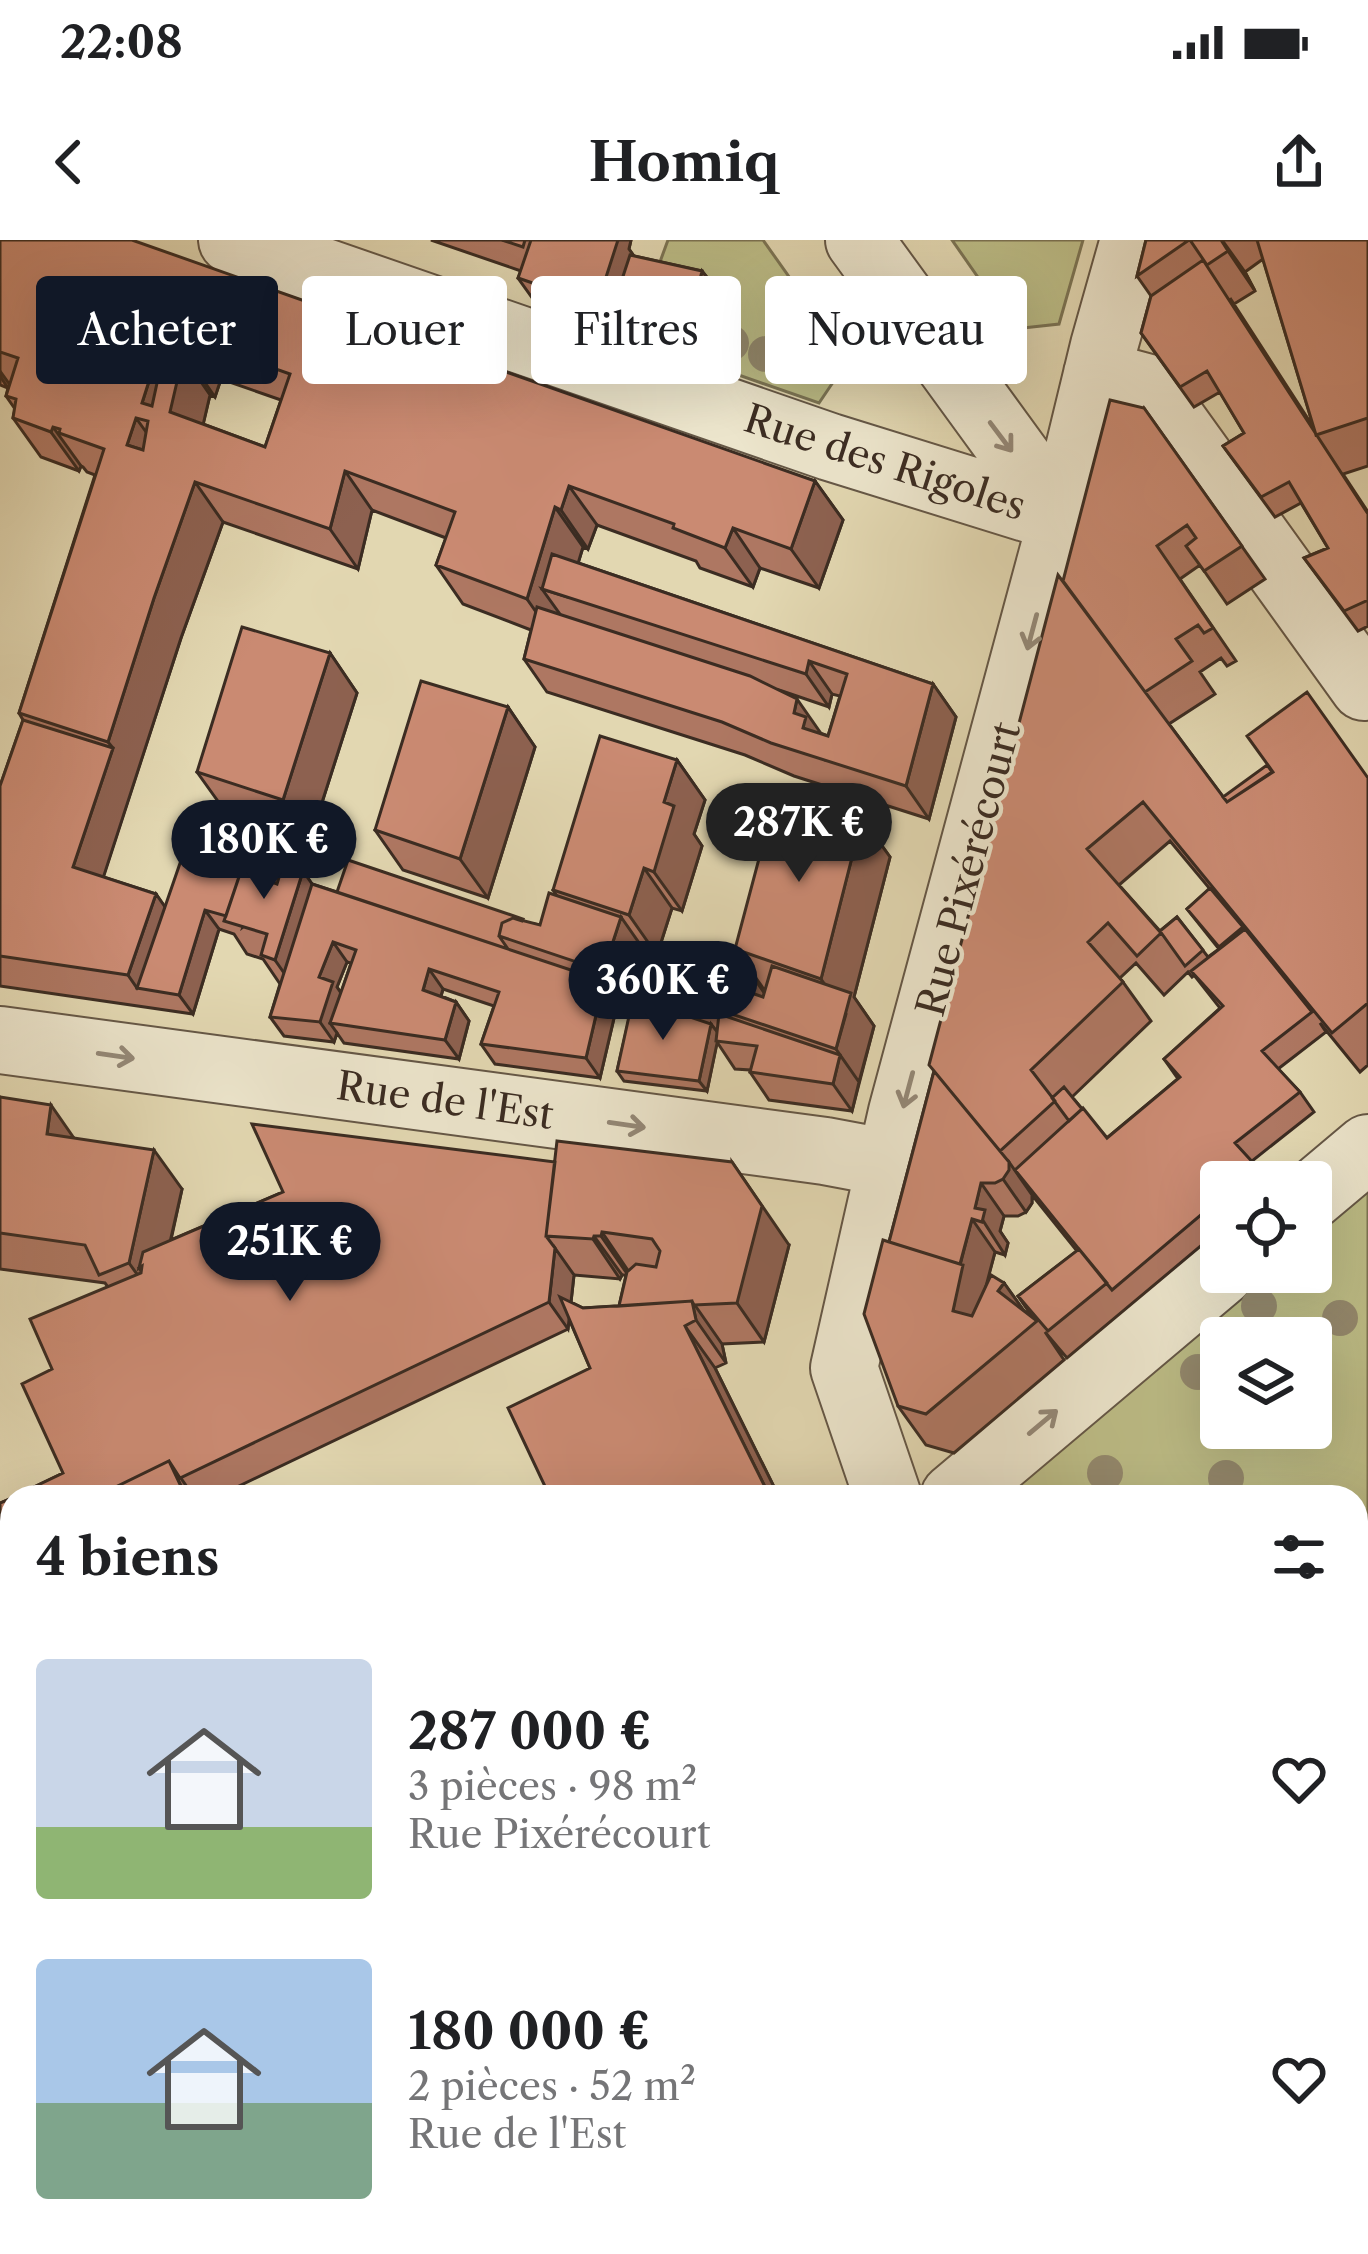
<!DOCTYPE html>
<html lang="fr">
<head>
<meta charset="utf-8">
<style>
	body { margin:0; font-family:"Libre Caslon Text",serif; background:#f2f2f2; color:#202124; height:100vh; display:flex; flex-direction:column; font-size:45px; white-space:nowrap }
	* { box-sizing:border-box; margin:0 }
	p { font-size:39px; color:#757577 }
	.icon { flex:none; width:66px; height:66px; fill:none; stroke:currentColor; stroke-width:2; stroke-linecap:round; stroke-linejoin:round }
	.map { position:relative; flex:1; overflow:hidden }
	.drawer { position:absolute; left:0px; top:1245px; width:1368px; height:771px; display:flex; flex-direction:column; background:#fff; border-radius:36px 36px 0 0; box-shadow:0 12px 48px #0002 }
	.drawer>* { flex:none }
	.banner { position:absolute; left:36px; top:36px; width:1296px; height:108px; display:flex; gap:24px }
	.buttons { position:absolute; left:1200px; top:921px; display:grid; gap:24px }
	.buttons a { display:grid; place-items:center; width:132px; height:132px; border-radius:12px; background:#fff; box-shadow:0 12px 48px #0002; font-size:60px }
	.price { position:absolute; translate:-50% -102px; padding:0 27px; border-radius:42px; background:#111827; color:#fff; font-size:39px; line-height:78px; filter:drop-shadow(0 3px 6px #0008) }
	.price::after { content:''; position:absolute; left:50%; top:72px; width:36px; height:27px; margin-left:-18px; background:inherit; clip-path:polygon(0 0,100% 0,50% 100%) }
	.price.current { background:#222; color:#fff }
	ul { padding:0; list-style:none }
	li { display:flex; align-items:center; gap:36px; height:300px; padding:0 36px }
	li span { display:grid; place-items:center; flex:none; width:336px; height:240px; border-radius:12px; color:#555 }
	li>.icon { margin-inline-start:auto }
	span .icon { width:144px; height:144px; fill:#fffc; stroke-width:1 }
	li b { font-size:51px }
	h2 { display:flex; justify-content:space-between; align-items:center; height:144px; padding:0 36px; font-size:51px }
	.chip { padding:0 42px; border-radius:12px; background:#fff; box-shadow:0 12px 48px #0002; font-size:42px; line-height:108px }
	.chip.current { background:#111827; color:#fff }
	.status { display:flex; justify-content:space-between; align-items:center; height:84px; padding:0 60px; background:#fff; direction:ltr }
	.status svg { height:33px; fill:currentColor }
	header { display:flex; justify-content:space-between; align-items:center; height:156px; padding:0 36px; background:#fff; font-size:54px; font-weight:700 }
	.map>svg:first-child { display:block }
	.green { fill:#bcbc86; stroke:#7c7454; stroke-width:3; fill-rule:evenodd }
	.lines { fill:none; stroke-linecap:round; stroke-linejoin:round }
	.lane-casing { stroke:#655746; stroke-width:46 }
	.street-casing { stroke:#655746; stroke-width:70 }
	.secondary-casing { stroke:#3b2c22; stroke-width:70 }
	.lane { stroke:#ece5cc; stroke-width:42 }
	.street { stroke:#ece5cc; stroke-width:66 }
	.secondary { stroke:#ece5cc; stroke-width:66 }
	.tree { fill:#94896d }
	.wall { fill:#ae7762; stroke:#3b2c22; stroke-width:3; fill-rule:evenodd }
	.shaded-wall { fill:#8d6150; stroke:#3b2c22; stroke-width:3 }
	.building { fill:#ca8a72; stroke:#3b2c22; stroke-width:3; fill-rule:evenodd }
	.oneway { stroke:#948877 }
	.labels { text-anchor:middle; stroke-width:9; stroke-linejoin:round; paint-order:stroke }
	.street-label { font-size:39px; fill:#3b2c22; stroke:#ece5cc }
</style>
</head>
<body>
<div class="status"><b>22:08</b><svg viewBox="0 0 49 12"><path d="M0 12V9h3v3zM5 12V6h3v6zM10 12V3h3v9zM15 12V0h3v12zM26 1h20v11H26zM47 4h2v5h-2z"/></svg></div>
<header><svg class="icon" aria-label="back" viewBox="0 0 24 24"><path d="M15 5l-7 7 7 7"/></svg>Homiq<svg class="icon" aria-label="share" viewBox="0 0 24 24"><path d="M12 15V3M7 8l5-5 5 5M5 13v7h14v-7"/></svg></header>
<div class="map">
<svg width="1368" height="2014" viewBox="0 0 1368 2014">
	<rect width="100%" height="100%" fill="#e2d7b1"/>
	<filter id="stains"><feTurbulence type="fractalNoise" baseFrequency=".00167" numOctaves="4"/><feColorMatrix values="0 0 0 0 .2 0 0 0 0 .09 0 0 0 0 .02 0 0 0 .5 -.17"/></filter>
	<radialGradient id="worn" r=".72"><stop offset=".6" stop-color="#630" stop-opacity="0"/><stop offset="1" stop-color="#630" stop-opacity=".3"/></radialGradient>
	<path class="green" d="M 668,0 L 763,0 L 848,120 L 819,163 L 690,118 L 709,42 L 657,30 Z
		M 952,0 L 1083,0 L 1059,84 L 1014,89 Z
		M 1368,951 L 1368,1594 L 1356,1598 L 1356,1257 L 995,1257 L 1269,1032 L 1311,1032 L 1311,998 ZM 1221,1098 L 1311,1098 L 1311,1188 L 1221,1188 Z"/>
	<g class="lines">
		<defs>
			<path id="lane" d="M 0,1538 L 12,1552"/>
			<path id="street" d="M 232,0 L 830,207 L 1062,279
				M 859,0 L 1062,279
				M 1097,134 L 1149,148 L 1364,447
				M 0,800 L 825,911 L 889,923
				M 1311,956 L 1368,908
				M 888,1257 L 844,1128 L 902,872 L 1062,279 L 1104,106 L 1134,0
				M 954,1257 L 1221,1032
				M 1308,2004 L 1315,2014"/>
			<path id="secondary" d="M 0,1734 L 12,1745
				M 1356,1808 L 1368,1806
				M 214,2004 L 220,2014
				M 0,2011 L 17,2004"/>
		</defs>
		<use href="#lane" class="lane-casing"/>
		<use href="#street" class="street-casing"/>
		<use href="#secondary" class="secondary-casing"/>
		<use href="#lane" class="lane"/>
		<use href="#street" class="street"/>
		<use href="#secondary" class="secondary"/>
	</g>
	<g class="tree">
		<circle cx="731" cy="103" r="18"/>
		<circle cx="766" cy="114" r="18"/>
		<circle cx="809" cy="122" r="18"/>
		<circle cx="1259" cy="1066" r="18"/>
		<circle cx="1340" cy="1078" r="18"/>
		<circle cx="1198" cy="1132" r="18"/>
		<circle cx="1105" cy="1233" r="18"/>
		<circle cx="1226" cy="1238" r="18"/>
	</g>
	<path class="wall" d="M 0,0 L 815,241 L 843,280 L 819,348 L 760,328 L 753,347 L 700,328 L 696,321 L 597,285 L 588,309 L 583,307 L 578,323 L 933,444 L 956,477 L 929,579 L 794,536 L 745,515 L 547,452 L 524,419 L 531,390 L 463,364 L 436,325 L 446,298 L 372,270 L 358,329 L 223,282 L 181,398 L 103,637 L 156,654 L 165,667 L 303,631 L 312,644 L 337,652 L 540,685 L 557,656 L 553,650 L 677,520 L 705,560 L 694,594 L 702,606 L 682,671 L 672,668 L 657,715 L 644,710 L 641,718 L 712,740 L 764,753 L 765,749 L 763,748 L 735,709 L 862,578 L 890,617 L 854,757 L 874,786 L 852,871 L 769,860 L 750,832 L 750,830 L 735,829 L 717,802 L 707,851 L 624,841 L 617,831 L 632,766 L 618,761 L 600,838 L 495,824 L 481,804 L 494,766 L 443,749 L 441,756 L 456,762 L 469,781 L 459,819 L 344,803 L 337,793 L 334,802 L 284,796 L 270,777 L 280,744 L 263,719 L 247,714 L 234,694 L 219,689 L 193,774 L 0,746 L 0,546 L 23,480 L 19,473 L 95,235 L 87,232 L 83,227 L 81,226 L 79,231 L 41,217 L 13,178 L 15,169 L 6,156 L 8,148 L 0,145 ZM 221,139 L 281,160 L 265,207 L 203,184 L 210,155 L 215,157 ZM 782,451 L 829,467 L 832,454 L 840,456 L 828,496 L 820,493 ZM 347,722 L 351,723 L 341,753 L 337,747 Z
		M 431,0 L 631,0 L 629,9 L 634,16 L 702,31 L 710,41 L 690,118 L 538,66 L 518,38 L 521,31 Z
		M 1146,0 L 1368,0 L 1368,226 L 1343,234 L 1368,272 L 1368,386 L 1358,391 L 1304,318 L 1328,308 L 1301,263 L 1275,277 L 1223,206 L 1244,193 L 1220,152 L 1194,167 L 1141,93 L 1151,56 L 1137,36 ZM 1263,19 L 1314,188 L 1230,58 L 1234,64 L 1255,51 L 1245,32 Z
		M 1144,168 L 1265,339 L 1227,364 L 1200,325 L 1180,339 L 1236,421 L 1227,426 L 1221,418 L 1200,432 L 1215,454 L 1169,484 L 1223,557 L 1368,538 L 1368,825 L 1360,832 L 1320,783 L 1326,792 L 1278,829 L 1300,852 L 1314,872 L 1252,921 L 1268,942 L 1221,942 L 1221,989 L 1067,1118 L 1045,1092 L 1064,1120 L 954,1213 L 926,1205 L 898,1166 L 889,1002 L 1063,341 ZM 1170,601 L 1210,649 L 1187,669 L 1219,709 L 1208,717 L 1177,677 L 1160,691 L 1119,645 ZM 1136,723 L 1164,755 L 1188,732 L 1192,737 L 1194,735 L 1220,768 L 1164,819 L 1178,839 L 1107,898 L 1072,857 L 1151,781 L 1120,738 ZM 1032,955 L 1077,1011 L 1018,1056 L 1033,1078 L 1024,1071 L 1004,1043 L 985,1048 L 995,1012 L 1005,1015 L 1008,1003 L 1000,991 L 1004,976 L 1018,976 L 1026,972 L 1032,963 Z
		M 330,413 L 357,453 L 310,600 L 225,571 L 197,532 Z
		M 508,467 L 535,507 L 488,658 L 403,630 L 375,590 Z
		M 0,857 L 74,898 L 182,949 L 171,1000 L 283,952 L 789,1005 L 764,1102 L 722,1104 L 726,1123 L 715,1128 L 779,1257 L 550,1257 L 590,1128 L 569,1079 L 568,1089 L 216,1257 L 13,1257 L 63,1233 L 52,1129 L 108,1047 L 105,1043 L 0,1029 ZM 574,1035 L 620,1039 L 622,1035 L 626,1035 L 619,1066 L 583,1068 L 571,1062 Z
		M 12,1258 L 12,1522 L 0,1509 L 0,1263 Z
		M 1368,1576 L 1368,1752 L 1356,1753 L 1356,1580 Z
		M 534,2004 L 1217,2004 L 1224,2014 L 534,2014 Z"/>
	<path class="shaded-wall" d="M 614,0 L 631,0 L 629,9 L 638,22 L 608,82 L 597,65 Z
		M 1222,0 L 1245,32 L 1255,51 L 1228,11 Z
		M 702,31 L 710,41 L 690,118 L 683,108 Z
		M 194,100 L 221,139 L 215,157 L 188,118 Z
		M 159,110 L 178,137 L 183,116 L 210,155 L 197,211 L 142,163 Z
		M 0,131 L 10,145 L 8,148 L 0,136 Z
		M 136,178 L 164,217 L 127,205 Z
		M 53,187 L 81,226 L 79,231 L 51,192 Z
		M 345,231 L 372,270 L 358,329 L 330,289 Z
		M 815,241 L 843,280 L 819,348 L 791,309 Z
		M 195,242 L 223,282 L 181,398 L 96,660 L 73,627 L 113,508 L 108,502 L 154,358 Z
		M 569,246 L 597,285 L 588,309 L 561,270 Z
		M 555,267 L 583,307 L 568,357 L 542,349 L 562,377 L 555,399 L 527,359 Z
		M 733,288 L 760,328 L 753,347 L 725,308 Z
		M 330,413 L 357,453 L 310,600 L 283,560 Z
		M 809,421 L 832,454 L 829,467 L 806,434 Z
		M 933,444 L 956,477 L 929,579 L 906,546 Z
		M 797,459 L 820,492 L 819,496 L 826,521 L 794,473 Z
		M 508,467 L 535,507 L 488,658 L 460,619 Z
		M 677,520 L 705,560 L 694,594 L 702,606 L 682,671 L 654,632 L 664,562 Z
		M 862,578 L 890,617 L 854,757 L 874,786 L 859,842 L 836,809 L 846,774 L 821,739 Z
		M 265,617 L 288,650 L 243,687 Z
		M 644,628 L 672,668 L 657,715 L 629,675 Z
		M 303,631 L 326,664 L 298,753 L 275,720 Z
		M 156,654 L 179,687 L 137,748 L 128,735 Z
		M 205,670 L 219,689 L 193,774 L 179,755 Z
		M 621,677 L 644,710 L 634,741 L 608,717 Z
		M 333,702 L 347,722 L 337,747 L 347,762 L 330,783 L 337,793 L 334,802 L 320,782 L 319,737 Z
		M 429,729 L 443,749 L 437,770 L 423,750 Z
		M 749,731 L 772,764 L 743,750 Z
		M 604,741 L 618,761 L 600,838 L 586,818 Z
		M 456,762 L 469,781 L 459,819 L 445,800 Z
		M 711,784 L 719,794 L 707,851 L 699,841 Z
		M 840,815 L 859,842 L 852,871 L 833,844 Z
		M 51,865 L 78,904 L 47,894 Z
		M 154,910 L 182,949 L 159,1051 L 142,1026 L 139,1028 L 158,1055 L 157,1062 L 129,1023 Z
		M 732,922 L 789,1005 L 764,1102 L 737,1063 Z
		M 1009,922 L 1032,955 L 1032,963 L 1026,972 L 1003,939 Z
		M 981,943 L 1004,976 L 1000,991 L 1008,1003 L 1005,1015 L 975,968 Z
		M 972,979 L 995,1012 L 984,1054 L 980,1110 L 953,1071 L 959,1029 Z
		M 602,992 L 629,1032 L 628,1035 L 601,996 Z
		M 594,996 L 622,1035 L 620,1039 L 593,999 Z
		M 555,1008 L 574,1035 L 568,1089 L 549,1062 Z
		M 1004,1043 L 1032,1082 L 998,1051 Z
		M 692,1061 L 722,1104 L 726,1123 L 696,1080 Z
		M 685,1086 L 715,1128 L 779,1257 L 770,1257 Z
		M 169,1221 L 194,1257 L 186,1257 Z
		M 469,2004 L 476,2004 L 483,2014 L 469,2014 Z"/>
	<path class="building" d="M 0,0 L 132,0 L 815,241 L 791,309 L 733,288 L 725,308 L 673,288 L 674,284 L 569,246 L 561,270 L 555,267 L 527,359 L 436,325 L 455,272 L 345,231 L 330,289 L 195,242 L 154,358 L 108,502 L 19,473 L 104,209 L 59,193 L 60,189 L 53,187 L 51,192 L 13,178 L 16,159 L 6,156 L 18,118 L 0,112 ZM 194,100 L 290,134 L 265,207 L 170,172 L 183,116 L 188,118 ZM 159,110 L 164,111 L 152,166 L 142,163 ZM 136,178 L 148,181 L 143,210 L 127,205 Z
		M 502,0 L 525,0 L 523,7 Z
		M 531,0 L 618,0 L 597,65 L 518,38 Z
		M 1146,0 L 1189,0 L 1137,36 Z
		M 1190,0 L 1221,0 L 1228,11 L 1207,25 Z
		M 1257,0 L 1368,0 L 1368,178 L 1316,195 Z
		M 630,15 L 702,31 L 683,108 L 608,82 Z
		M 1203,20 L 1368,274 L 1368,360 L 1344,371 L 1304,318 L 1328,308 L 1289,242 L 1261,257 L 1223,206 L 1244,193 L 1207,131 L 1180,147 L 1141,93 L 1151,56 Z
		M 1110,160 L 1144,168 L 1242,306 L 1204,331 L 1186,306 L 1196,298 L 1187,285 L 1157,306 L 1213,388 L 1204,393 L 1198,385 L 1176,399 L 1192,421 L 1145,452 L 1063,341 Z
		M 552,314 L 933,444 L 906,546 L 771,503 L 722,482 L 524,419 L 537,367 L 750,436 L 797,459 L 794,473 L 806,477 L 803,488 L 828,496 L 847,434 L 809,421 L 806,434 L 542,349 Z
		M 1058,335 L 1227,562 L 1273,532 L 1247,496 L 1307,452 L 1368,538 L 1368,763 L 1332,793 L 1143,562 L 1087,609 L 1161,693 L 1137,716 L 1108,683 L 1088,702 L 1123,742 L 1031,830 L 1055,861 L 1000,911 L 929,825 Z
		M 242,387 L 330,413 L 283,560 L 197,532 Z
		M 421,441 L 508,467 L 460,619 L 375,590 Z
		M 23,480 L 113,508 L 73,627 L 156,654 L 128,735 L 0,716 L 0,546 Z
		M 600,496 L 677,520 L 664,562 L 674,566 L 654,632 L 644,628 L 629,675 L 553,650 Z
		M 1267,525 L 1272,532 L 1227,562 L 1223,557 Z
		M 777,551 L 862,578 L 821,739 L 735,709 Z
		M 187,603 L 244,622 L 226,676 L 205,670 L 179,755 L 137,748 Z
		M 247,613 L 265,617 L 258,637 L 277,644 L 283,624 L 303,631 L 275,720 L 261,715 L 267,694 L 224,681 Z
		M 348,620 L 523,679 L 522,681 L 513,678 L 502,683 L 499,696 L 508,709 L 337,652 Z
		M 312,644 L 604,741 L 586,818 L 481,804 L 499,752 L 429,729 L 423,750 L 456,762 L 445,800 L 330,783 L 356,710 L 333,702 L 319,737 L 333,742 L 320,782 L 270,777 Z
		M 1210,648 L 1243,687 L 1219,707 L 1187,669 Z
		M 549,653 L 621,677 L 608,717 L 638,728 L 641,717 L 712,740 L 718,722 L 749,731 L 743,750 L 763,757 L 772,726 L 851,753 L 836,809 L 499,696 L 502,683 L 513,678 L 540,685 Z
		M 1177,677 L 1203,710 L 1185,726 L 1160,691 Z
		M 1245,689 L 1312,772 L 1262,811 L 1300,852 L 1235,903 L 1257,927 L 1240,942 L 1221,942 L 1221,958 L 1112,1050 L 1015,930 L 1083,868 L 1107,898 L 1180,837 L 1164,819 L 1223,766 L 1191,731 Z
		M 633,758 L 711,784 L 699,841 L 617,831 Z
		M 719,774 L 840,815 L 833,844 L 750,832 L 757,806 L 716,801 Z
		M 934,831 L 1009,922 L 1009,930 L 1003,939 L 995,943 L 981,943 L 975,968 L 985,970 L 982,982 L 972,979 L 960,1024 L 889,1002 Z
		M 1064,847 L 1082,869 L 1069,881 L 1052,858 Z
		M 0,857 L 51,865 L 47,894 L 154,910 L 129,1023 L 99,1035 L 85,1005 L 0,993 Z
		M 252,884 L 555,922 L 546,996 L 555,1008 L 549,1062 L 180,1238 L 169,1221 L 95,1257 L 13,1257 L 63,1233 L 22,1144 L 52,1129 L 30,1079 L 141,1033 L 142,1026 L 139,1028 L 143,1012 L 283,952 Z
		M 557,901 L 732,922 L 762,966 L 737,1063 L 694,1065 L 692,1061 L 619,1066 L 627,1032 L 636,1024 L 656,1027 L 660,1011 L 652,999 L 602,992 L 601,996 L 594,996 L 593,999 L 546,996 Z
		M 883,1000 L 963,1025 L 953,1071 L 972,1076 L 991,1035 L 1004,1043 L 998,1051 L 1037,1081 L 926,1174 L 898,1166 L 864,1074 Z
		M 1079,1009 L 1107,1043 L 1048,1091 L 1018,1056 Z
		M 560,1057 L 583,1068 L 692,1061 L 696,1080 L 685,1086 L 770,1257 L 550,1257 L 508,1168 L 590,1128 Z
		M 169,1221 L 186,1257 L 95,1257 Z
		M 12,1258 L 12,1297 L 0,1303 L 0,1263 Z
		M 12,1297 L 12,1513 L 0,1500 L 0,1303 Z
		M 1368,1576 L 1368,1730 L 1356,1732 L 1356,1580 Z
		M 1368,1861 L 1368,2000 L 1356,1983 L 1356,1888 Z
		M 378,2004 L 469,2004 L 469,2014 L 373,2014 Z
		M 534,2004 L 824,2004 L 825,2014 L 534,2014 Z
		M 824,2004 L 937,2004 L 886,2014 L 825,2014 Z
		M 964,2004 L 1055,2004 L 1018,2014 L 966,2014 Z
		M 1065,2004 L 1217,2004 L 1224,2014 L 1088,2014 Z
		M 522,2008 L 522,2014 L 486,2014 L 486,2010 Z"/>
	<defs><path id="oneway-shaft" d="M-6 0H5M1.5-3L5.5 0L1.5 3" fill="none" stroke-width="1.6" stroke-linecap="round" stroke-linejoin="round" transform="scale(3)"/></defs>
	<g class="oneway">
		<use href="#oneway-shaft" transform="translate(1001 197) rotate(53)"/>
		<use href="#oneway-shaft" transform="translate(1032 392) rotate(105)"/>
		<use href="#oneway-shaft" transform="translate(116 816) rotate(8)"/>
		<use href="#oneway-shaft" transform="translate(908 850) rotate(105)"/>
		<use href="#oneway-shaft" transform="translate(627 885) rotate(8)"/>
		<use href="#oneway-shaft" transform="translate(1043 1182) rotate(-40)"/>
	</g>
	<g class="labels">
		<g class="street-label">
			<text transform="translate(885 222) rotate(18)" y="14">Rue des Rigoles</text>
			<text transform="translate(968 629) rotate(-75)" y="14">Rue Pixérécourt</text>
			<text transform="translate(445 860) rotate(8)" y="14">Rue de l'Est</text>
		</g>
	</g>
	<rect width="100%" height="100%" filter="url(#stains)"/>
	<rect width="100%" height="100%" fill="url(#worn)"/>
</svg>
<div class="buttons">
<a><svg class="icon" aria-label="locate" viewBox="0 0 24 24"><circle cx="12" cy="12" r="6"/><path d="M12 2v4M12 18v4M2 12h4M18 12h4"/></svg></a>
<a><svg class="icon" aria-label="layers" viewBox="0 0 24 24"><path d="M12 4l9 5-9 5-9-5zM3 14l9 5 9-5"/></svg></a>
</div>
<b class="price current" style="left:799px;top:645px">287K €</b>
<b class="price" style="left:264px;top:662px">180K €</b>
<b class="price" style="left:663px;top:803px">360K €</b>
<b class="price" style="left:290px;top:1064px">251K €</b>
<div class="banner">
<a class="chip current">Acheter</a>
<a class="chip">Louer</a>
<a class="chip">Filtres</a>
<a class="chip">Nouveau</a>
</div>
<section class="drawer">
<h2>4 biens<svg class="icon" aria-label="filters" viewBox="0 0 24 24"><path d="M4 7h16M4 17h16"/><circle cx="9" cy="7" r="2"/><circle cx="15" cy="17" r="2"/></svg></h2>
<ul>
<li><span style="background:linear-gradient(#c9d6e8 70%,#8fb573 0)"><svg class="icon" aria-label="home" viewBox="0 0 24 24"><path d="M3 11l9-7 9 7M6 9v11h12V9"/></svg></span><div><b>287 000 €</b><p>3 pièces · 98 m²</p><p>Rue Pixérécourt</p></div><svg class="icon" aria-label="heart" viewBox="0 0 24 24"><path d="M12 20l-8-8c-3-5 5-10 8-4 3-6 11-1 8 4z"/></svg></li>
<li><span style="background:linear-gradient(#a9c7e8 60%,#7fa58c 0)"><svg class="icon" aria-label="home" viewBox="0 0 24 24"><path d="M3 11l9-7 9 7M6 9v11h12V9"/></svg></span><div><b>180 000 €</b><p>2 pièces · 52 m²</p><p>Rue de l'Est</p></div><svg class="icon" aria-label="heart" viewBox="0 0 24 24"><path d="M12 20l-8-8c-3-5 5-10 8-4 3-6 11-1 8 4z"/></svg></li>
</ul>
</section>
</div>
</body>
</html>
